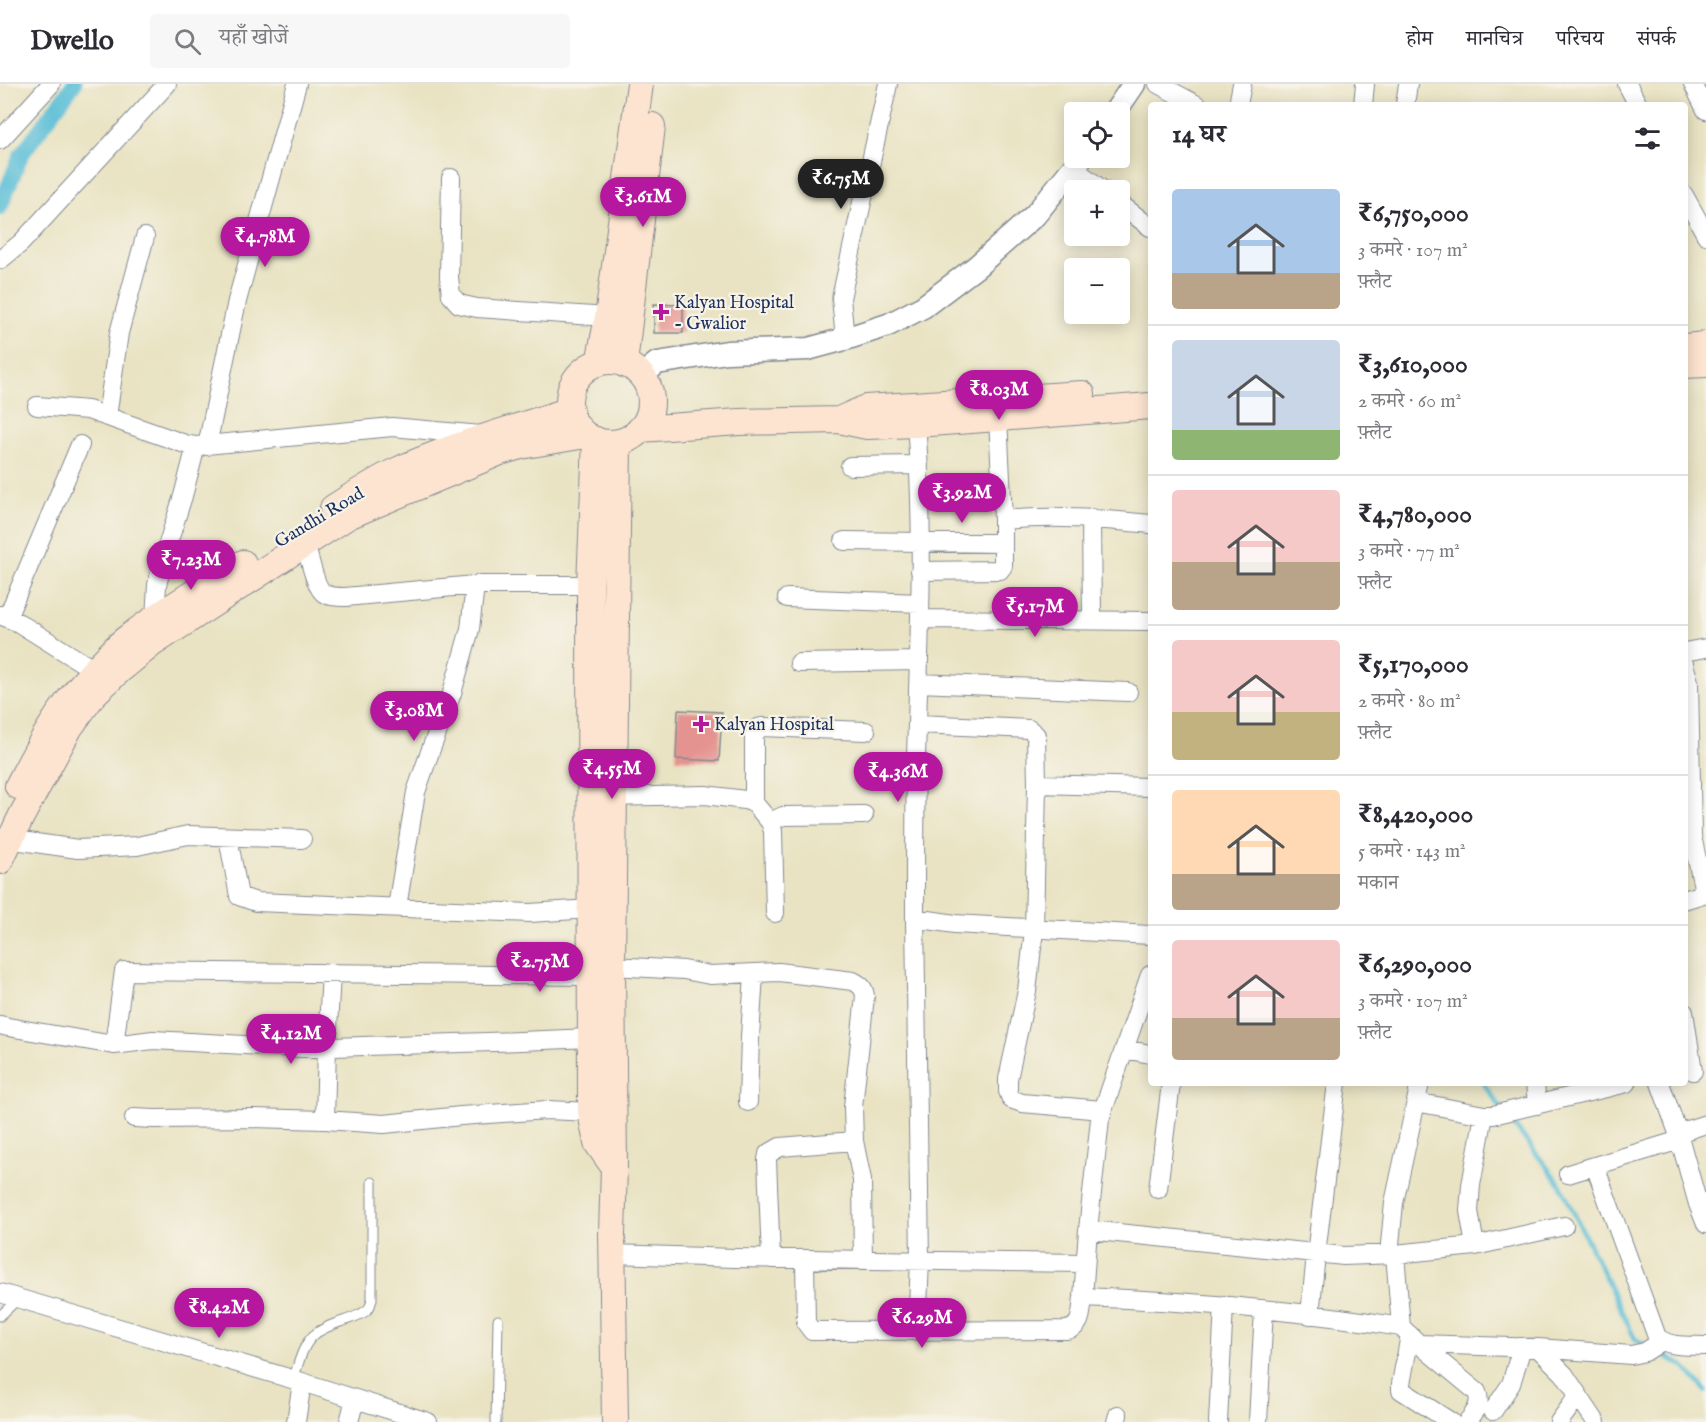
<!DOCTYPE html>
<html lang="hi">
<head>
<meta charset="utf-8">
<style>
	body { margin:0; font-family:"IM FELL English","Noto Serif Devanagari",serif; background:#f7f7f7; color:#2b2b33; height:100vh; display:flex; flex-direction:column; font-size:22px; white-space:nowrap }
	* { box-sizing:border-box; margin:0 }
	p { font-size:20px; color:#7c7c81 }
	.icon { flex:none; width:33px; height:33px; fill:none; stroke:currentColor; stroke-width:2; stroke-linecap:round; stroke-linejoin:round }
	.map { position:relative; flex:1; overflow:hidden }
	.drawer { position:absolute; left:1148px; top:18px; width:540px; height:984px; display:flex; flex-direction:column; background:#fff; border-radius:6px; box-shadow:0 3px 15px #0003 }
	.drawer>* { flex:none }
	.buttons { position:absolute; left:1064px; top:18px; display:grid; gap:12px }
	.buttons a { display:grid; place-items:center; width:66px; height:66px; border-radius:6px; background:#fff; box-shadow:0 3px 15px #0003; font-size:30px }
	.price { position:absolute; translate:-50% -51px; padding:0 14px; border-radius:21px; background:#b5179e; color:#fff; font-size:20px; line-height:39px; filter:drop-shadow(0 2px 3px #0008) }
	.price::after { content:''; position:absolute; left:50%; top:36px; width:18px; height:14px; margin-left:-9px; background:inherit; clip-path:polygon(0 0,100% 0,50% 100%) }
	.price.active { background:#222; color:#fff }
	ul { padding:0; list-style:none }
	li { display:flex; align-items:center; gap:18px; height:150px; padding:0 24px }
	li+li { border-top:2px solid #e1e1e2 }
	li span { display:grid; place-items:center; flex:none; width:168px; height:120px; border-radius:6px; color:#555 }
	li>.icon { margin-inline-start:auto }
	span .icon { width:72px; height:72px; fill:#fffc; stroke-width:1 }
	li b { font-size:26px }
	h2 { display:flex; justify-content:space-between; align-items:center; height:72px; padding:0 24px; font-size:26px }
	header { display:flex; align-items:center; gap:36px; box-sizing:border-box; height:84px; padding:0 30px; background:#fff; border-bottom:2px solid #e1e1e2 }
	header strong { font-size:28px }
	nav { display:flex; gap:33px; margin-inline-start:auto; font-size:21px }
	.search { width:420px; height:54px; background:#f7f7f7; display:flex; align-items:center; gap:15px; box-sizing:border-box; padding:0 21px; border-radius:6px; color:#7c7c81; font-size:22px }
	.map>svg:first-child { display:block }
	.lines { fill:none; stroke-linecap:round; stroke-linejoin:round }
	.stream { stroke:#59bed7; stroke-width:4.5 }
	.canal { stroke:#59bed7; stroke-width:16 }
	.building { fill:#e59390 }
	.service-casing { stroke:#828990; stroke-width:11 }
	.minor-casing { stroke:#828990; stroke-width:20 }
	.tertiary-casing { stroke:#828990; stroke-width:25 }
	.secondary-casing { stroke:#828990; stroke-width:28 }
	.service { stroke:#fff; stroke-width:9 }
	.minor { stroke:#fff; stroke-width:18 }
	.tertiary { stroke:#fff; stroke-width:22 }
	.secondary { stroke:#fde4d0; stroke-width:26 }
	.poi-dot { fill:#b5179e; stroke:#f7f3e8; stroke-width:2 }
	.labels { text-anchor:middle; stroke-width:4.5; stroke-linejoin:round; paint-order:stroke }
	.poi-label { font-size:18px; fill:#1b2f5e; stroke:#f7f3e8; text-anchor:start }
	.street-label { font-size:18px; fill:#1b2f5e; stroke:#f7f3e8 }
</style>
</head>
<body>
<header>
<strong>Dwello</strong>
<div class="search"><svg class="icon" aria-label="search" viewBox="0 0 24 24"><circle cx="10" cy="10" r="6"/><path d="M15 15l6 6"/></svg>यहाँ खोजें</div>
<nav><a>होम</a><a>मानचित्र</a><a>परिचय</a><a>संपर्क</a></nav>
</header>
<div class="map">
<svg width="1706" height="1338" viewBox="0 0 1706 1338">
	<rect width="100%" height="100%" fill="#f7f3e8"/>
	<filter id="ink" filterUnits="userSpaceOnUse"><feTurbulence type="fractalNoise" baseFrequency=".0167" numOctaves="2"/><feDisplacementMap in="SourceGraphic" scale="12" xChannelSelector="R" yChannelSelector="G"/><feConvolveMatrix kernelMatrix="1 2 1 2 8 2 1 2 1" color-interpolation-filters="sRGB"/></filter>
	<filter id="wash" filterUnits="userSpaceOnUse"><feTurbulence type="fractalNoise" baseFrequency=".008" numOctaves="4" result="noise"/><feDisplacementMap in="SourceGraphic" scale="24" xChannelSelector="R" yChannelSelector="G"/><feGaussianBlur stdDeviation="1.35" result="paint"/><feColorMatrix in="noise" values="0 0 0 0 0 0 0 0 0 0 0 0 0 0 0 0 0 1.4 0 .05"/><feComposite in="paint" operator="in"/></filter>
	<g filter="url(#wash)">
		<rect width="100%" height="100%" fill="#e9e3c3"/>
		<g class="lines">
			<path class="stream" d="M 1483,999 L 1502,1025
				M 1507,1032 L 1560,1100 L 1635,1255 L 1645,1261
				M 1655,1266 L 1683,1282 L 1706,1307"/>
			<path class="canal" d="M 0,123 L 21,71 L 74,0"/>
		</g>
		<g id="blocks">
			<path class="building" d="M 654,220 L 683,221 L 683,249 L 654,249 Z
				M 678,626 L 722,628 L 719,677 L 676,675 Z"/>
		</g>
	</g>
	<g filter="url(#ink)">
		<use href="#blocks" fill-opacity="0" stroke="#828990" stroke-width="1.5"/>
		<g class="lines">
			<defs>
				<path id="service" d="M 0,1232 L 19,1214
					M 293,1296 C 298,1282 302,1262 313,1252 C 327,1238 359,1236 369,1224 C 371,1221 371,1218 372,1215 L 372,1098
					M 496,1338 L 498,1236"/>
				<path id="minor" d="M 1158,0 L 1197,21
					M 1627,0 L 1638,21
					M 1693,0 L 1706,26
					M 1238,21 L 1242,0
					M 1363,21 L 1365,0
					M 1405,21 L 1408,0
					M 0,56 L 51,0
					M 1073,84 L 1103,106
					M 451,94 L 449,193 L 451,211 L 459,220 L 477,224 L 608,233
					M 1684,111 L 1706,151
					M 1119,119 L 1150,143
					M 0,176 L 21,159 L 167,0
					M 845,255 L 841,214 L 888,0
					M 37,322 L 88,326 L 185,360 L 196,362 L 392,343 L 481,351
					M 107,333 L 119,249 L 145,153
					M 916,340 C 925,450 919,563 916,674 C 915,727 915,780 915,834 L 955,840 L 1150,851
					M 207,362 L 237,217 L 297,0
					M 850,382 L 919,381
					M 1091,434 L 1092,536
					M 1003,436 C 1052,431 1101,435 1150,440
					M 844,457 L 1003,459
					M 305,459 C 309,471 315,505 325,510 C 331,513 339,513 345,513 L 475,501 L 590,501
					M 920,487 L 1000,486 L 1003,482 L 1003,436 L 998,334
					M 787,514 L 920,519
					M 0,531 L 19,539 L 94,586
					M 7,534 L 80,361
					M 155,535 L 157,501 L 165,469 L 183,412 L 196,362
					M 920,535 L 1150,537
					M 1684,568 L 1706,564
					M 799,579 L 919,577
					M 1684,580 L 1689,598 L 1692,752 L 1703,803 L 1706,808
					M 919,599 L 1128,608
					M 918,640 L 1029,645 L 1036,651 L 1037,700 L 1034,846 L 1027,907 L 1008,995 L 1008,1007 L 1011,1015 L 1022,1019 L 1102,1026
					M 1037,700 L 1150,703
					M 604,713 L 705,711 L 745,716 L 754,719 L 770,738 L 773,747 L 775,829
					M 754,719 L 754,652 L 758,644 L 762,643 L 866,647
					M 770,738 L 783,732 L 864,731
					M 228,753 L 239,812 L 256,818 L 530,829 L 590,825
					M 0,754 L 78,765 L 137,762 L 188,751 L 302,755
					M 1684,816 L 1706,809
					M 397,823 L 416,708 L 431,665 L 452,609 L 470,545 L 475,501
					M 915,834 L 920,1176 L 917,1247
					M 612,882 L 684,886 L 710,891 L 779,888 L 853,897 C 861,901 864,904 865,912 L 853,1023 L 854,1057 L 862,1096 L 863,1176
					M 1684,928 L 1693,987
					M 0,941 L 8,943 L 114,961 L 153,956 L 301,964 L 521,957 L 590,954
					M 114,961 L 124,887 L 590,892
					M 1124,965 L 1150,970
					M 1535,999 L 1537,1021
					M 1660,999 L 1678,1049
					M 748,1018 L 750,953 L 754,890
					M 1416,1018 L 1484,1031 L 1493,1031 L 1627,999
					M 134,1034 L 154,1035 L 253,1034 L 325,1036 L 384,1040 L 461,1032 L 547,1026 L 591,1028
					M 325,1036 L 327,963 L 331,889
					M 1706,1040 L 1678,1049 L 1698,1120 L 1706,1140
					M 1595,1082 L 1657,1253 C 1669,1264 1691,1261 1706,1262
					M 1568,1090 L 1680,1056
					M 1158,1105 L 1171,999
					M 1088,1146 L 1344,1172 L 1395,1170 L 1475,1162 L 1564,1142
					M 1475,1162 L 1469,1127 L 1471,1101 L 1484,1031
					M 612,1170 L 735,1174 L 1085,1179
					M 1389,1170 L 1394,1119 L 1420,999
					M 1395,1170 L 1401,1243 L 1419,1260 L 1477,1308 C 1482,1321 1475,1328 1467,1338
					M 771,1175 L 767,1076 L 768,1070 L 780,1063 L 854,1057
					M 805,1175 L 806,1239 L 812,1247 L 1066,1246 C 1083,1244 1081,1226 1083,1213 L 1088,1146 L 1100,1035 L 1150,891
					M 0,1209 L 302,1298 L 428,1338
					M 1083,1213 C 1189,1217 1296,1226 1401,1243
					M 1310,1231 L 1316,1170 L 1337,999
					M 1410,1251 L 1401,1300 L 1401,1306 L 1451,1338
					M 1419,1260 L 1538,1264 L 1631,1271 L 1645,1268 L 1662,1257
					M 1538,1264 L 1564,1290 L 1596,1338
					M 1493,1327 L 1511,1300 L 1522,1263
					M 296,1338 L 302,1298
					M 349,1338 L 355,1315
					M 1116,1338 L 1118,1331
					M 1218,1338 L 1224,1221
					M 1258,1338 L 1264,1225
					M 1559,1338 L 1578,1312"/>
				<path id="tertiary" d="M 1115,28 L 1134,0
					M 641,292 L 657,279 L 727,268 L 808,265 L 845,255 L 888,241 L 923,223 L 976,183 L 1035,131 L 1081,74"/>
				<path id="secondary" d="M 1684,263 L 1706,261
					M569 318a41 41 0 1 1 82 0a41 41 0 1 1-82 0Z
					M 599,279 L 608,233 L 640,0
					M 624,280 L 652,42
					M 1684,281 L 1706,280
					M 839,336 L 866,324 L 1082,310
					M 640,345 L 739,338 L 839,336 L 867,342 L 916,340 L 998,334 L 1150,322
					M 596,356 L 590,501 L 591,1028 L 597,1059 L 614,1083
					M 333,424 C 352,412 372,399 392,389 C 449,362 510,346 570,326
					M 18,702 C 43,652 66,613 106,574 C 113,567 119,560 126,555 C 163,527 203,503 243,479
					M 0,777 L 22,731 L 70,643 L 94,610 L 120,586 L 153,559 L 348,432 L 500,368 L 520,362 L 586,351
					M 615,1338 L 612,1150 L 614,1083 L 612,882 L 618,358"/>
			</defs>
			<use href="#service" class="service-casing"/>
			<use href="#minor" class="minor-casing"/>
			<use href="#tertiary" class="tertiary-casing"/>
			<use href="#secondary" class="secondary-casing"/>
			<use href="#service" class="service"/>
			<use href="#minor" class="minor"/>
			<use href="#tertiary" class="tertiary"/>
			<use href="#secondary" class="secondary"/>
		</g>
	</g>
	<g class="poi-dot">
		<path d="M658 219h6v6h6v6h-6v6h-6v-6h-6v-6h6z"/>
		<path d="M698 631h6v6h6v6h-6v6h-6v-6h-6v-6h6z"/>
	</g>
	<g class="labels">
		<g class="poi-label">
			<text x="674" y="224">Kalyan Hospital<tspan x="674" dy="21">- Gwalior</tspan></text>
			<text x="714" y="646">Kalyan Hospital</text>
		</g>
		<g class="street-label">
			<text transform="translate(319 433) rotate(-31)" y="6">Gandhi Road</text>
		</g>
	</g>
</svg>
<div class="buttons">
<a><svg class="icon" aria-label="locate" viewBox="0 0 24 24"><circle cx="12" cy="12" r="6"/><path d="M12 2v4M12 18v4M2 12h4M18 12h4"/></svg></a>
<a>+</a>
<a>−</a>
</div>
<b class="price active" style="left:841px;top:126px">₹6.75M</b>
<b class="price" style="left:643px;top:144px">₹3.61M</b>
<b class="price" style="left:265px;top:184px">₹4.78M</b>
<b class="price" style="left:999px;top:337px">₹8.03M</b>
<b class="price" style="left:962px;top:440px">₹3.92M</b>
<b class="price" style="left:191px;top:507px">₹7.23M</b>
<b class="price" style="left:1035px;top:554px">₹5.17M</b>
<b class="price" style="left:414px;top:658px">₹3.08M</b>
<b class="price" style="left:612px;top:716px">₹4.55M</b>
<b class="price" style="left:898px;top:719px">₹4.36M</b>
<b class="price" style="left:540px;top:909px">₹2.75M</b>
<b class="price" style="left:291px;top:981px">₹4.12M</b>
<b class="price" style="left:219px;top:1255px">₹8.42M</b>
<b class="price" style="left:922px;top:1265px">₹6.29M</b>
<section class="drawer">
<h2>14 घर<svg class="icon" aria-label="filters" viewBox="0 0 24 24"><path d="M4 7h16M4 17h16"/><circle cx="9" cy="7" r="2"/><circle cx="15" cy="17" r="2"/></svg></h2>
<ul>
<li><span style="background:linear-gradient(#a9c7e8 70%,#b9a48a 0)"><svg class="icon" aria-label="home" viewBox="0 0 24 24"><path d="M3 11l9-7 9 7M6 9v11h12V9"/></svg></span><div><b>₹6,750,000</b><p>3 कमरे · 107 m²</p><p>फ़्लैट</p></div></li>
<li><span style="background:linear-gradient(#c9d6e8 75%,#8fb573 0)"><svg class="icon" aria-label="home" viewBox="0 0 24 24"><path d="M3 11l9-7 9 7M6 9v11h12V9"/></svg></span><div><b>₹3,610,000</b><p>2 कमरे · 60 m²</p><p>फ़्लैट</p></div></li>
<li><span style="background:linear-gradient(#f6c9c9 60%,#b9a48a 0)"><svg class="icon" aria-label="home" viewBox="0 0 24 24"><path d="M3 11l9-7 9 7M6 9v11h12V9"/></svg></span><div><b>₹4,780,000</b><p>3 कमरे · 77 m²</p><p>फ़्लैट</p></div></li>
<li><span style="background:linear-gradient(#f6c9c9 60%,#c2b280 0)"><svg class="icon" aria-label="home" viewBox="0 0 24 24"><path d="M3 11l9-7 9 7M6 9v11h12V9"/></svg></span><div><b>₹5,170,000</b><p>2 कमरे · 80 m²</p><p>फ़्लैट</p></div></li>
<li><span style="background:linear-gradient(#ffd9b3 70%,#b9a48a 0)"><svg class="icon" aria-label="home" viewBox="0 0 24 24"><path d="M3 11l9-7 9 7M6 9v11h12V9"/></svg></span><div><b>₹8,420,000</b><p>5 कमरे · 143 m²</p><p>मकान</p></div></li>
<li><span style="background:linear-gradient(#f6c9c9 65%,#b9a48a 0)"><svg class="icon" aria-label="home" viewBox="0 0 24 24"><path d="M3 11l9-7 9 7M6 9v11h12V9"/></svg></span><div><b>₹6,290,000</b><p>3 कमरे · 107 m²</p><p>फ़्लैट</p></div></li>
</ul>
</section>
</div>
</body>
</html>
